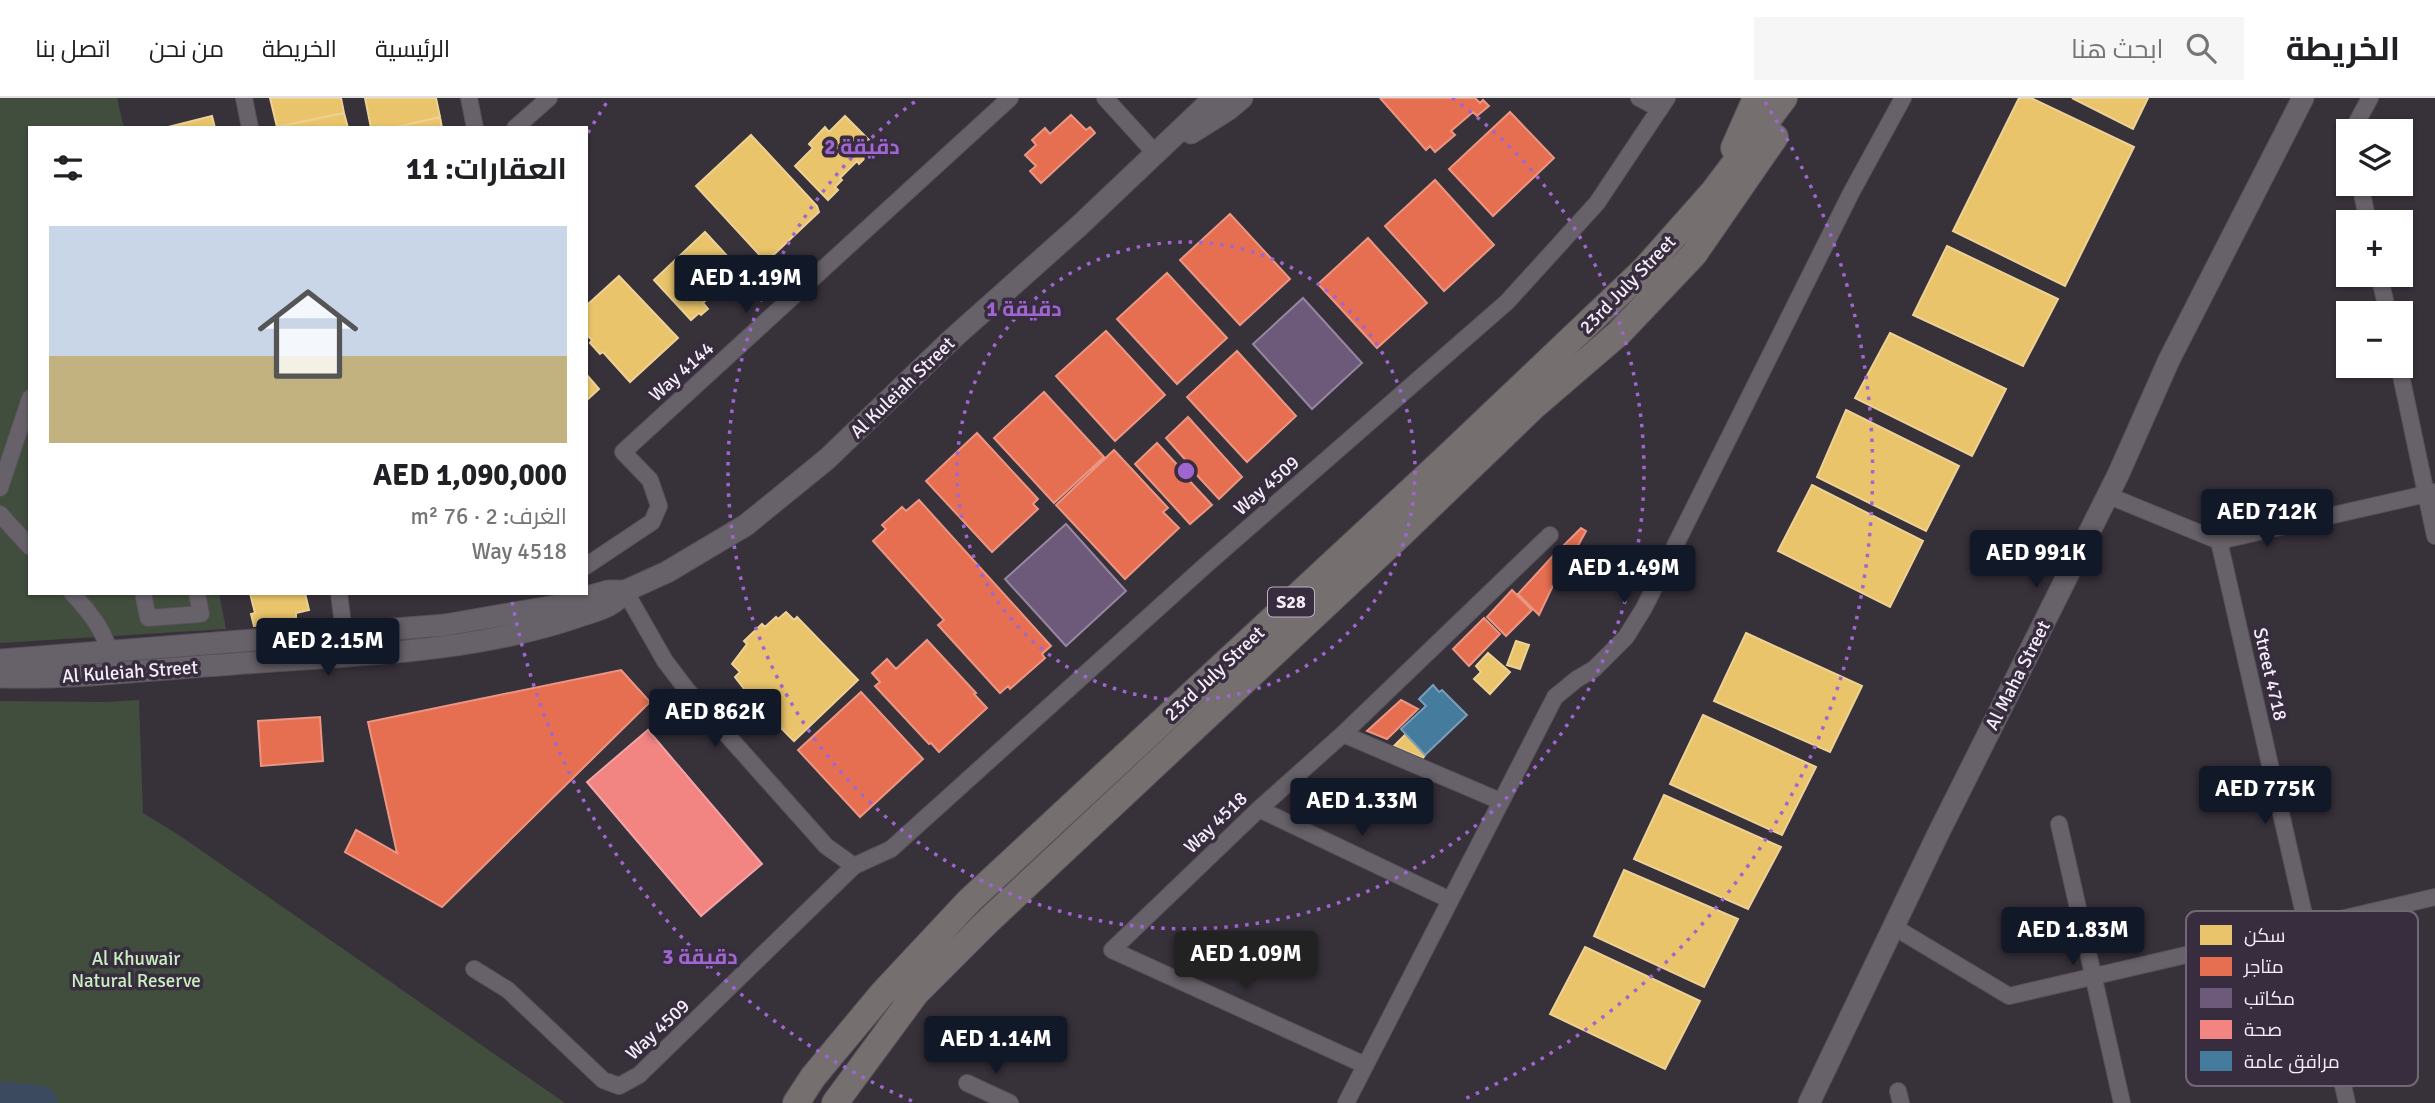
<!DOCTYPE html>
<html lang="ar">
<head>
<meta charset="utf-8">
<style>
	body { margin:0; font-family:Signika,Cairo,sans-serif; background:#f6f6f6; color:#202124; direction:rtl; height:100vh; display:flex; flex-direction:column; font-size:26px; white-space:nowrap }
	* { box-sizing:border-box; margin:0 }
	p { font-size:23px; color:#757577 }
	.icon { flex:none; width:38px; height:38px; fill:none; stroke:currentColor; stroke-width:2; stroke-linecap:round; stroke-linejoin:round }
	.map { position:relative; flex:1; overflow:hidden; direction:ltr }
	.drawer { position:absolute; left:28px; top:28px; width:560px; height:469px; display:flex; flex-direction:column; background:#fff; border-radius:0px; box-shadow:0 2px 5px #0004; direction:rtl }
	.drawer>* { flex:none }
	.fabs { position:absolute; left:2336px; top:21px; display:grid; gap:14px }
	.fabs a { display:grid; place-items:center; width:77px; height:77px; border-radius:0px; background:#fff; box-shadow:0 2px 5px #0004; font-size:35px }
	.price { position:absolute; translate:-50% -60px; padding:0 16px; border-radius:7px; background:#111827; color:#fff; font-size:23px; line-height:46px; filter:drop-shadow(0 2px 4px #0008) }
	.price::after { content:''; position:absolute; left:50%; top:42px; width:21px; height:16px; margin-left:-10px; background:inherit; clip-path:polygon(0 0,100% 0,50% 100%) }
	.price.selected { background:#222; color:#fff }
	ul { padding:0; list-style:none }
	li { display:grid; align-content:center; gap:14px; height:371px; padding:0 21px }
	li+li { border-top:2px solid #e0e0e0 }
	li span { display:grid; place-items:center; height:217px; border-radius:0px; color:#555 }
	li>.icon { margin-inline-start:auto }
	span .icon { width:126px; height:126px; fill:#fffc; stroke-width:1 }
	li b { font-size:30px }
	h2 { display:flex; justify-content:space-between; align-items:center; height:84px; padding:0 21px; font-size:30px }
	header { display:flex; align-items:center; gap:42px; box-sizing:border-box; height:98px; padding:0 35px; background:#fff; border-bottom:2px solid #e0e0e0 }
	header strong { font-size:33px }
	nav { display:flex; gap:38px; margin-inline-start:auto; font-size:24px }
	.search { width:490px; height:63px; background:#f6f6f6; display:flex; align-items:center; gap:18px; box-sizing:border-box; padding:0 24px; border-radius:0px; color:#757577; font-size:26px }
	.map>svg:first-child { display:block }
	.green { fill:#414d3d }
	.homes { fill:#e9c46a; stroke:#edd195; stroke-width:2 }
	.shops { fill:#e76f51; stroke:#eb9583; stroke-width:2 }
	.offices { fill:#6d597a; stroke:#9686a0; stroke-width:2 }
	.health { fill:#f28482; stroke:#f3a4a6; stroke-width:2 }
	.public { fill:#457b9d; stroke:#7a9eb9; stroke-width:2 }
	.lines { fill:none; stroke-linecap:round; stroke-linejoin:round }
	.river { stroke:#3c4a5f; stroke-width:35 }
	.minor-casing { stroke:#565058; stroke-width:18 }
	.tertiary-casing { stroke:#565058; stroke-width:23 }
	.primary-casing { stroke:#565058; stroke-width:28 }
	.minor { stroke:#676269; stroke-width:16 }
	.tertiary { stroke:#676269; stroke-width:21 }
	.primary { stroke:#766f70; stroke-width:26 }
	.ring { fill:none; stroke:#a066d0; stroke-width:3.5; stroke-dasharray:3.5 7 }
	.labels { text-anchor:middle; stroke-width:7; stroke-linejoin:round; paint-order:stroke }
	.shield { fill:#382d3e; stroke:#bcb4c1; stroke-width:2 }
	.shield-label { font-size:18px; font-weight:bold; fill:#f5eef9 }
	.street-label { font-size:19px; fill:#f5eef9; stroke:#382d3e }
	.park-label { font-size:19px; fill:#caefc0; stroke:#382d3e }
	.key { fill:#382d3e; stroke:#716776; stroke-width:2 }
	.key-label { font-size:19px; fill:#f5eef9 }
	.centre { fill:#a066d0; stroke:#382d3e; stroke-width:3.5 }
	.ring-label { font-size:21px; text-anchor:middle; font-weight:bold; fill:#a066d0; stroke:#382d3e; stroke-width:7; stroke-linejoin:round; paint-order:stroke }
</style>
</head>
<body>
<header>
<strong>الخريطة</strong>
<div class="search"><svg class="icon" aria-label="search" viewBox="0 0 24 24"><circle cx="10" cy="10" r="6"/><path d="M15 15l6 6"/></svg>ابحث هنا</div>
<nav><a>الرئيسية</a><a>الخريطة</a><a>من نحن</a><a>اتصل بنا</a></nav>
</header>
<div class="map">
<svg width="2435" height="1005" viewBox="0 0 2435 1005">
	<rect width="100%" height="100%" fill="#37313a"/>
	<path class="green" d="M 0,0 L 117,0 L 124,30 L 30,30 L 30,495 L 219,495 L 226,531 L 0,545 Z
		M 139,602 L 143,715 L 182,739 L 565,1005 L 0,1005 L 0,603 L 105,604 Z"/>
	<path class="homes" d="M 270,0 L 341,0 L 344,15 L 277,29 Z
		M 365,0 L 436,0 L 440,19 L 392,30 L 371,30 Z
		M 2019,0 L 2031,0 L 2134,49 L 2065,188 L 1953,133 Z
		M 2072,0 L 2148,0 L 2133,31 Z
		M 344,15 L 348,30 L 277,30 L 277,29 Z
		M 212,18 L 215,30 L 168,30 L 168,29 Z
		M 845,18 L 880,53 L 871,62 L 867,58 L 859,66 L 857,63 L 840,80 L 842,82 L 835,89 L 838,92 L 828,102 L 795,68 L 813,50 L 809,46 L 825,29 L 829,34 Z
		M 440,19 L 442,30 L 392,30 Z
		M 751,37 L 817,108 L 819,114 L 766,164 L 696,88 Z
		M 705,134 L 743,175 L 733,184 L 735,186 L 728,193 L 722,187 L 703,205 L 708,211 L 701,217 L 699,215 L 691,222 L 654,182 Z
		M 1947,148 L 2058,201 L 2023,268 L 1913,217 Z
		M 619,178 L 678,240 L 630,284 L 603,254 L 600,256 L 590,245 L 592,242 L 586,236 L 586,208 Z
		M 1890,235 L 2006,291 L 1972,358 L 1855,300 Z
		M 586,276 L 599,291 L 586,303 Z
		M 1846,312 L 1959,368 L 1926,433 L 1817,379 Z
		M 1812,387 L 1923,443 L 1890,509 L 1778,453 Z
		M 250,495 L 305,495 L 309,512 L 296,515 L 296,523 L 280,525 L 279,528 L 270,529 L 268,525 L 254,528 L 251,516 L 255,515 Z
		M 786,514 L 794,522 L 797,519 L 858,582 L 794,643 L 772,621 L 767,622 L 750,604 L 751,600 L 735,579 L 740,574 L 732,566 L 747,546 L 744,543 L 762,526 L 765,529 L 776,519 L 778,521 Z
		M 1746,535 L 1862,588 L 1830,654 L 1714,603 Z
		M 1516,543 L 1529,547 L 1520,571 L 1507,567 Z
		M 1488,555 L 1510,574 L 1490,596 L 1474,581 L 1481,574 L 1476,568 Z
		M 1703,617 L 1816,669 L 1782,737 L 1670,686 Z
		M 1406,636 L 1425,657 L 1423,660 L 1394,648 Z
		M 1664,697 L 1781,749 L 1748,811 L 1634,761 Z
		M 1624,772 L 1738,821 L 1704,889 L 1594,838 Z
		M 1585,849 L 1700,903 L 1665,971 L 1550,916 Z"/>
	<path class="shops" d="M 1380,0 L 1475,0 L 1480,5 L 1483,2 L 1489,8 L 1477,18 L 1473,14 L 1451,33 L 1455,37 L 1435,54 L 1430,48 L 1426,52 Z
		M 1510,14 L 1554,60 L 1493,118 L 1449,71 Z
		M 1071,17 L 1086,32 L 1090,29 L 1095,35 L 1041,85 L 1030,73 L 1036,68 L 1025,57 L 1036,47 L 1032,42 L 1045,30 L 1050,36 Z
		M 1435,82 L 1494,147 L 1444,193 L 1385,128 Z
		M 1230,116 L 1290,181 L 1240,227 L 1180,162 Z
		M 1368,140 L 1427,205 L 1377,250 L 1318,186 Z
		M 1167,175 L 1227,240 L 1177,286 L 1117,221 Z
		M 1106,233 L 1165,297 L 1115,343 L 1056,278 Z
		M 1237,253 L 1296,318 L 1247,364 L 1187,299 Z
		M 1044,294 L 1104,359 L 1054,405 L 994,340 Z
		M 1188,319 L 1242,379 L 1219,401 L 1193,373 L 1186,379 L 1212,407 L 1190,426 L 1135,366 L 1157,345 L 1183,373 L 1190,367 L 1166,340 Z
		M 977,335 L 1038,401 L 1033,406 L 1038,411 L 992,454 L 926,383 Z
		M 1114,352 L 1168,410 L 1163,414 L 1179,430 L 1125,481 L 1056,407 Z
		M 919,402 L 1051,548 L 1042,556 L 1045,560 L 1010,591 L 1008,588 L 1000,595 L 938,527 L 944,522 L 873,443 L 886,431 L 882,427 L 902,409 L 906,413 Z
		M 1581,430 L 1586,433 L 1573,457 L 1564,447 Z
		M 1560,450 L 1568,456 L 1539,517 L 1518,496 Z
		M 1512,492 L 1532,512 L 1506,538 L 1487,519 Z
		M 1484,520 L 1500,536 L 1469,568 L 1453,551 Z
		M 927,542 L 976,595 L 974,596 L 987,610 L 939,654 L 931,645 L 929,646 L 875,588 L 880,584 L 872,575 L 887,561 L 896,571 Z
		M 621,572 L 650,604 L 442,809 L 345,754 L 356,732 L 397,755 L 368,624 Z
		M 861,594 L 923,661 L 860,719 L 798,652 Z
		M 1401,602 L 1418,611 L 1387,641 L 1367,633 Z
		M 320,619 L 323,663 L 261,668 L 258,623 Z"/>
	<path class="offices" d="M 1303,200 L 1362,265 L 1312,311 L 1253,246 Z
		M 1066,426 L 1126,493 L 1066,548 L 1005,481 Z"/>
	<path class="health" d="M 648,632 L 762,766 L 701,818 L 587,684 Z"/>
	<path class="public" d="M 1433,587 L 1439,594 L 1442,592 L 1467,617 L 1425,657 L 1401,631 L 1426,608 L 1419,601 Z"/>
	<g class="lines">
		<path class="river" d="M 0,1001 L 40,1005"/>
		<defs>
			<path id="minor" d="M 244,0 L 250,30
				M 469,0 L 475,30
				M 1105,0 L 1156,56
				M 1639,0 L 1660,11
				M 515,30 L 549,0
				M 2352,33 L 2370,0
				M 2360,86 L 2368,124
				M 2379,177 L 2388,215
				M 2399,268 L 2435,438
				M 0,390 L 30,300
				M 2107,397 L 2219,443 L 2435,394
				M 0,416 L 30,449
				M 2219,443 L 2347,1005
				M 586,468 L 652,424 L 659,408 L 650,382 L 623,354 L 1010,0
				M 625,493 L 665,563 L 687,592 L 826,748 L 854,768
				M 72,495 C 91,516 108,536 111,564
				M 143,495 L 148,520 L 201,516 L 197,495
				M 339,495 L 344,535
				M 1343,636 L 1500,703
				M 1259,711 L 1450,802
				M 2059,726 L 2122,1005
				M 1894,829 L 2009,898 L 2435,799
				M 474,871 L 508,892 L 603,982 L 619,988 L 639,977 L 854,768 L 891,751 L 1207,466 L 1507,204 L 1597,105 L 1667,0
				M 1365,967 L 1112,852 L 1259,711 L 1343,636 L 1550,437
				M 967,985 L 1010,1005
				M 1898,993 L 1901,1005
				M 1346,1005 L 1555,599 L 1577,581 L 1594,571 L 1626,539 L 1644,510 L 1851,95 L 1903,0"/>
			<path id="tertiary" d="M 1191,35 L 1229,11 L 1242,0
				M 0,562 L 445,527 L 555,508 L 608,493 L 625,493 L 667,474 L 746,427 L 827,361 L 951,242 L 1079,128 L 1214,0
				M 0,579 C 78,581 155,571 233,566 C 349,557 470,556 580,518 C 598,512 614,509 625,493
				M 1809,1005 L 1938,736 L 2118,377 L 2169,262 L 2303,0"/>
			<path id="primary" d="M 1734,50 L 1756,0
				M 796,1005 L 813,979 L 882,896 L 969,803 L 1444,362 L 1644,172 L 1714,93 L 1784,0
				M 835,1005 L 916,895 L 986,825 L 1400,437 L 1533,309 L 1619,235 L 1694,156 L 1775,39"/>
		</defs>
		<use href="#minor" class="minor-casing"/>
		<use href="#tertiary" class="tertiary-casing"/>
		<use href="#primary" class="primary-casing"/>
		<use href="#minor" class="minor"/>
		<use href="#tertiary" class="tertiary"/>
		<use href="#primary" class="primary"/>
	</g>
	<g class="ring">
		<circle cx="1186" cy="373" r="229"/>
		<path d="M1452 0A458 458 0 1 1 920 0"/>
		<path d="M912 1003A687 687 0 0 1 511 498M588 35A687 687 0 0 1 607 4M1765 4A687 687 0 0 1 1460 1003"/>
	</g>
	<g class="labels">
		<rect class="shield" x="1268" y="489.5" width="46" height="29" rx="5"/>
		<g class="shield-label">
			<text x="1291" y="510">S28</text>
		</g>
		<g class="street-label">
			<text transform="translate(1627 186) rotate(-46)" y="7">23rd July Street</text>
			<text transform="translate(681 273) rotate(-42)" y="7">Way 4144</text>
			<text transform="translate(902 289) rotate(-44)" y="7">Al Kuleiah Street</text>
			<text transform="translate(1266 387) rotate(-41)" y="7">Way 4509</text>
			<text transform="translate(130 573) rotate(-4)" y="7">Al Kuleiah Street</text>
			<text transform="translate(1214 575) rotate(-43)" y="7">23rd July Street</text>
			<text transform="translate(2271 576) rotate(77)" y="7">Street 4718</text>
			<text transform="translate(2017 577) rotate(-63)" y="7">Al Maha Street</text>
			<text transform="translate(1215 724) rotate(-44)" y="7">Way 4518</text>
			<text transform="translate(657 931) rotate(-43)" y="7">Way 4509</text>
		</g>
		<g class="park-label">
			<text x="136" y="867">Al Khuwair<tspan x="136" dy="22">Natural Reserve</tspan></text>
		</g>
	</g>
	<rect x="2186" y="813" width="232" height="175" rx="10" class="key"/>
	<rect x="2200" y="827" width="32" height="20" fill="#e9c46a"/>
	<rect x="2200" y="859" width="32" height="19" fill="#e76f51"/>
	<rect x="2200" y="890" width="32" height="20" fill="#6d597a"/>
	<rect x="2200" y="922" width="32" height="19" fill="#f28482"/>
	<rect x="2200" y="953" width="32" height="20" fill="#457b9d"/>
	<g class="key-label">
		<text x="2244" y="844">سكن</text>
		<text x="2244" y="875">متاجر</text>
		<text x="2244" y="907">مكاتب</text>
		<text x="2244" y="938">صحة</text>
		<text x="2244" y="970">مرافق عامة</text>
	</g>
	<circle cx="1186" cy="373" r="10" class="centre"/>
	<g class="ring-label">
		<text x="862" y="56">2 دقيقة</text>
		<text x="1024" y="218">1 دقيقة</text>
		<text x="700" y="866">3 دقيقة</text>
	</g>
</svg>
<div class="fabs">
<a><svg class="icon" aria-label="layers" viewBox="0 0 24 24"><path d="M12 4l9 5-9 5-9-5zM3 14l9 5 9-5"/></svg></a>
<a>+</a>
<a>−</a>
</div>
<b class="price" style="left:746px;top:217px">AED 1.19M</b>
<b class="price" style="left:2267px;top:451px">AED 712K</b>
<b class="price" style="left:2036px;top:492px">AED 991K</b>
<b class="price" style="left:1624px;top:507px">AED 1.49M</b>
<b class="price" style="left:328px;top:580px">AED 2.15M</b>
<b class="price" style="left:715px;top:651px">AED 862K</b>
<b class="price" style="left:2265px;top:728px">AED 775K</b>
<b class="price" style="left:1362px;top:740px">AED 1.33M</b>
<b class="price" style="left:2073px;top:869px">AED 1.83M</b>
<b class="price selected" style="left:1246px;top:893px">AED 1.09M</b>
<b class="price" style="left:996px;top:978px">AED 1.14M</b>
<section class="drawer">
<h2>العقارات: 11<svg class="icon" aria-label="filters" viewBox="0 0 24 24"><path d="M4 7h16M4 17h16"/><circle cx="9" cy="7" r="2"/><circle cx="15" cy="17" r="2"/></svg></h2>
<ul>
<li><span style="background:linear-gradient(#c9d6e8 60%,#c2b280 0)"><svg class="icon" aria-label="home" viewBox="0 0 24 24"><path d="M3 11l9-7 9 7M6 9v11h12V9"/></svg></span><div><b>AED 1,090,000</b><p>الغرف: 2 · 76 m²</p><p>Way 4518</p></div></li>
</ul>
</section>
</div>
</body>
</html>
